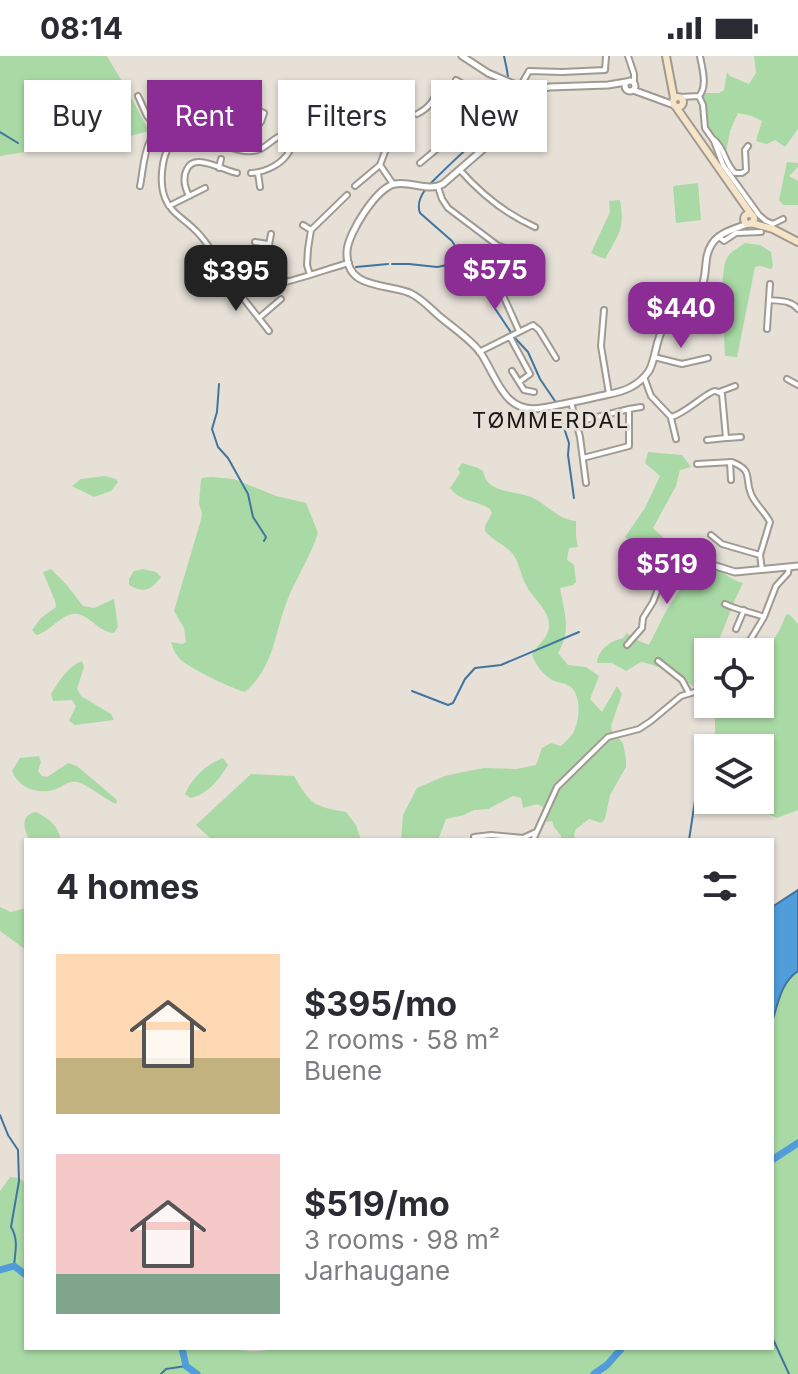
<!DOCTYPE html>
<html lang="en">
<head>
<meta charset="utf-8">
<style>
	body { margin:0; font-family:Inter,sans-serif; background:#f2f2f3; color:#2b2b33; height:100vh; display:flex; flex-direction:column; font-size:30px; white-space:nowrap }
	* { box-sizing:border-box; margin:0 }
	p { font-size:26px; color:#7c7c81 }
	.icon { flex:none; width:44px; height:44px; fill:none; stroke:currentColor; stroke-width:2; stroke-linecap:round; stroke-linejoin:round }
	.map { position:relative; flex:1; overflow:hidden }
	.side { position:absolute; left:24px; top:782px; width:750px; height:512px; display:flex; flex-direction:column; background:#fff; border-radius:0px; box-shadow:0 2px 6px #0004 }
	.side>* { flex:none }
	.top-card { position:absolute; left:24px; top:24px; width:750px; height:72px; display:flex; gap:16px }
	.controls { position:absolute; left:694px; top:582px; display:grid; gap:16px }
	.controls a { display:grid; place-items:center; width:80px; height:80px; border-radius:0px; background:#fff; box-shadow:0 2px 6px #0004; font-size:40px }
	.price { position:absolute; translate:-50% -68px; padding:0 18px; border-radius:16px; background:#8c2c95; color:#fff; font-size:26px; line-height:52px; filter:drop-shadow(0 2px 4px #0008) }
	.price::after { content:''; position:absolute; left:50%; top:48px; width:24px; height:18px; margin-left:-12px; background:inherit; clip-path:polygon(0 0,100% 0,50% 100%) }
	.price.on { background:#222; color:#fff }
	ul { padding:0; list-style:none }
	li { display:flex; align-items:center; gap:24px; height:200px; padding:0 32px }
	li span { display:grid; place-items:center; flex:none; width:224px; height:160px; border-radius:0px; color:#555 }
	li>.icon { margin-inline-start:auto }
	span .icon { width:96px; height:96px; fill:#fffc; stroke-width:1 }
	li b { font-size:34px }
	h2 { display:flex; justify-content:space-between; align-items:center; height:96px; padding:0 32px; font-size:34px }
	.pill { padding:0 28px; border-radius:0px; background:#fff; box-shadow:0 2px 6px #0004; font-size:28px; line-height:72px }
	.pill.on { background:#8c2c95; color:#fff }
	.status { display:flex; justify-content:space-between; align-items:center; height:56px; padding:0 40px; background:#fff; direction:ltr }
	.status svg { height:22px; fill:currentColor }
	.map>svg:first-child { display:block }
	.green { fill:#a9daa5 }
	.water { fill:#509dda; stroke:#40759f; stroke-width:2 }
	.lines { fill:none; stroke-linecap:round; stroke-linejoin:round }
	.stream { stroke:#40759f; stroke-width:2 }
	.river { stroke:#509dda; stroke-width:7 }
	.minor-casing { stroke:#a09a92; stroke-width:8 }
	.tertiary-casing { stroke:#a09a92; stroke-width:9 }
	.secondary-casing { stroke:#a09a92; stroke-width:10 }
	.minor { stroke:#fff; stroke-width:4 }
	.tertiary { stroke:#fff; stroke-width:5 }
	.secondary { stroke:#f5e4c8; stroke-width:6 }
	.labels { text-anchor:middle; stroke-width:6; stroke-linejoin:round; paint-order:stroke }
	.neighbourhood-label { font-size:22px; letter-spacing:2px; fill:#1a1815; stroke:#e6e0d7 }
</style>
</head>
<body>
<div class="status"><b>08:14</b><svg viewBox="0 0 49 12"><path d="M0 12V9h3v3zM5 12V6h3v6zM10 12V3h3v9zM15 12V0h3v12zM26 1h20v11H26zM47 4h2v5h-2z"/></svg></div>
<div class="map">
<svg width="798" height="1318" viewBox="0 0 798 1318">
	<rect width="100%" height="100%" fill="#e6e0d7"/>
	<path class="green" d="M 0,0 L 107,0 L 130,39 L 149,75 L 122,82 L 111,79 L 76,88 L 0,100 Z
		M 754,0 L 798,0 L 798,73 L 785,91 L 775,84 L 767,88 L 756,85 L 762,65 L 752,60 L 738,57 L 730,75 L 726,97 L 741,120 L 731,122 L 725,117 L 718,93 L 701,64 L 697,37 L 719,37 L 724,34 L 727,16 L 730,20 L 749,28 L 756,17 Z
		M 787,106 L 798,107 L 798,111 L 789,120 L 798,125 L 798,149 L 783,149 L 779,144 Z
		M 698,127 L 701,164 L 676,167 L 673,130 Z
		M 620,144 C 625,173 619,177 605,203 L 591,197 L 610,156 L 609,145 Z
		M 745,187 L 760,189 L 771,196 L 773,210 L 771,213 L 760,210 L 755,211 L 737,301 L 725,300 C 725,280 717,212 729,199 C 733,194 740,191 745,187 Z
		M 648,396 L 682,399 L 691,411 L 680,414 L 676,430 L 653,472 L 666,484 L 649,491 L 643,500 L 625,481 L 645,452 L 660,420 L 645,407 Z
		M 462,407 L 478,412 L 483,415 C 485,422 486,426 493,430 C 502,436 519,437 531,441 C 547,448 558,464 576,465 L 576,480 L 578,491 L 569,492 L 567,504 L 574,509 L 576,526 L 573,529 L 560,532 C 564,556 572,574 558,597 L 568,609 L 586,611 L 599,620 L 590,643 L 602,656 L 617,630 L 622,638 L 611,670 L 612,675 L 623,687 L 626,704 L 626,711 L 610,739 L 605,763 L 601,767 L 589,763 L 576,773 L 574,779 L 576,784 L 561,784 L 561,780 L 554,771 L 552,765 L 547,766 L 545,762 L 548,754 L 537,748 L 523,752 L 521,742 L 513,740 L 488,753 L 474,754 L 464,759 L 446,763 L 438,784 L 401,784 L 403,759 L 417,732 L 445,720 L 473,714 L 485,712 L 517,713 L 536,709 L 542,692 L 551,687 L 561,690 C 566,685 572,680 574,675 C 580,663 581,640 571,631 C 566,627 558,627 552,624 C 542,618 536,609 532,599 C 536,589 547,584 549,572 C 551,555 533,543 526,529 C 520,518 519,503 510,495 C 502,487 492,484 485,475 L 485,470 L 492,457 L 490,453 C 474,443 462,447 450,432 L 460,417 L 458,413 Z
		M 105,420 L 116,423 L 118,426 L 111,435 L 94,441 L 72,430 L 81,423 Z
		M 211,421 L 234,423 L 276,440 L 306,447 L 318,477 C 311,499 298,519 289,540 C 274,575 276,609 245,636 C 232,633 189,612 180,603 C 175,598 173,592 171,586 L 182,588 L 186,586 L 184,572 L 174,555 L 200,467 L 202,458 L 199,447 L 201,424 L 202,422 Z
		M 716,509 C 723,518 732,524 743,527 C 731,549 725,574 713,596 L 708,596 L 708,604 L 704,611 L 708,615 L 708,645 C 692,625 665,611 641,606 L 626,615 L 612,607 L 597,607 C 598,594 610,585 623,582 L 627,577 L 635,583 L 649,589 L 666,555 L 694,513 C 703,515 710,516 716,509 Z
		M 51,513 L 66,528 L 83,550 L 94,552 L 114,543 L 118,571 L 114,577 C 98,575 94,564 81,559 C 65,552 50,577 36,579 L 32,574 L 41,562 L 56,551 L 55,545 L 43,516 Z
		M 143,513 L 156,516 L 161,521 C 151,535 143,537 129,529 L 129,523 L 134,515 Z
		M 789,558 L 798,568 L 798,754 L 777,762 L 770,759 L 760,741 L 760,692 L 724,692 L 715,685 L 715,661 L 710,648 L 760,648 L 760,605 L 779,575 L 786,559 Z
		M 82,605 L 84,611 L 77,633 L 81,640 L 111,658 L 114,664 L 75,669 L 69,665 L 76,650 L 72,644 L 53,645 L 51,638 C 60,624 67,611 82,605 Z
		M 39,700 L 41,706 L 38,715 L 42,720 L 47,721 L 68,707 L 77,710 L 117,744 L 116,748 C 103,742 90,730 77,726 C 67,724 62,732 53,734 C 36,738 19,732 12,715 L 20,702 Z
		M 223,702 L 228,709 C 219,724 207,739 190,742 L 185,738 C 192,722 206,708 223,702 Z
		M 251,718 L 294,720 C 311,749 313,750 346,756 L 356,769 L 361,784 L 212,784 L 196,769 Z
		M 36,756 C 49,763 58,769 61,784 L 30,784 C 23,773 20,759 36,756 Z
		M 0,851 L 11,856 L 26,852 L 26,894 L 0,875 Z
		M 798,915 L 798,1318 L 0,1318 L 0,1135 L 10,1121 L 19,1122 L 26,1127 L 26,1292 L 234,1292 C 247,1297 261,1296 275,1292 L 772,1292 L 772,966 C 778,948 781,926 798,915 Z"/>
	<path class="water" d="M 798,834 L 798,915 C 781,926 778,948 772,966 L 772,851 Z"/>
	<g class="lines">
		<path class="stream" d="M 0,76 L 18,87
			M 429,129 C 443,115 465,93 480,82 C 490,74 502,68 508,56 C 513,45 507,12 504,0
			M 425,134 C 420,141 417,149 420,157 L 452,185 L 488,242 L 514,281 L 528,296 L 540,323 L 555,345 L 569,387 L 568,399 L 574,442
			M 392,208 L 409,208 L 437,211 L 462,206
			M 356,211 L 388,208
			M 219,328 L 217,356 L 212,373 L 218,391 L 228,402 L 248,438 L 253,461 L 266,481 L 264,485
			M 412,635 L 448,649 L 453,647 L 465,623 L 475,612 L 501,609 L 579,576
			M 689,784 L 698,725
			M 0,1059 L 8,1079 L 18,1094 L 19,1125 L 11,1171 C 19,1184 15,1196 14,1210
			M 772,1281 L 789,1318
			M 161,1318 L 166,1313 L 186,1310"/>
		<path class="river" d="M 772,1104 L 798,1087
			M 0,1214 L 14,1210 L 26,1219
			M 182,1292 L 186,1310 L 197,1318
			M 594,1318 L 607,1309 L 622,1292"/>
		<defs>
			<path id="minor" d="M 628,0 L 634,18 L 634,28
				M 520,31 L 529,15 L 562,16 L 605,14 L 606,0
				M 480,38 L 496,45
				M 138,40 L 147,60 L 158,73
				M 436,40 L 466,64 L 488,90
				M 699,40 L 703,49 L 705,72 L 714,85 L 723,109 L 759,159 L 766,165 L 773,168 L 783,163
				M 680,41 L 699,40 C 708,30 702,12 700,0
				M 417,58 C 427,53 435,45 437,33
				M 223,70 L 246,75 L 255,73 L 261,66 L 264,57 L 257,54 L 246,54
				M 712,82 C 725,91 724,107 735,117 L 742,117 L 746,114 L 745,94 L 748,90
				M 420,107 L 443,88 L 471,58 L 480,38 L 456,24
				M 380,109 L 393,128
				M 219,112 L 221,103
				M 460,114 C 481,138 506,158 535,171
				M 251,117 C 266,116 283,108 290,94 L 288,86 L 278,81 C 271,85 265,92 258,94 C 232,102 198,69 175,85 C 161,94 159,127 165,142 C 170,156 184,163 194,173 C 209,186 217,207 232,221 C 236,225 242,228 248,230 C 270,235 325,213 349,207
				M 258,117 L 260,131
				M 140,130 C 143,116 143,99 150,85 C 163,59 200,55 223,70 L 218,87
				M 355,130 L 380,109 L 389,85 L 399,75
				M 438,131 L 442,143 L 448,152 L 497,189 L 533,204
				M 189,140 C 185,132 182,122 187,113 C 195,96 224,115 237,117
				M 169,150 L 205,132
				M 303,169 L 311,174
				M 271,178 C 267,194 269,212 273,228
				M 719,181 L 724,185 L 736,177 L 761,176
				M 255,186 L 268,188
				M 503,214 L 511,196
				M 310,219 L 307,209 L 308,193 L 311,174 L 347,139
				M 497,226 L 519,275
				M 244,229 L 242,238 L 243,242 L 269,275
				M 769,244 C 780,245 791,244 798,253
				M 604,254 L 601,290 L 609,338
				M 259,262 L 281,243
				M 767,273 L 770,228
				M 510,281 L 530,318 L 519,326
				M 479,296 L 533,269 L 539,274 L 556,302
				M 654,301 L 682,308 L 708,302
				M 512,315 L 524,334 L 534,336
				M 644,321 L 651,340 L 671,361 C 685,358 708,335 715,335 C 717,335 719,337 722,338 L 726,382 L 707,384
				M 787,323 L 798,329
				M 719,336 L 735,330
				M 571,346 L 580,381 L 586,427
				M 629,353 L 641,351
				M 671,362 L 676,383
				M 577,366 L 629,353 L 629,390 L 583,402
				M 727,382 L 741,381
				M 730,406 L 731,424
				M 697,408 L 732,406 C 754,415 744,421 751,438 C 755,448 765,456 770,466 L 760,499 L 762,514
				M 711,479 L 722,488 L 760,499
				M 725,548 C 737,554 751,556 764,561
				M 736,573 L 744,554
				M 627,589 L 642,572 L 643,562 L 653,546 L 658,533 L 669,519 L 682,514 L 689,502
				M 743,596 L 764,561 L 776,530 L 788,517 L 789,511
				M 658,605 L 682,624 L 689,637
				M 474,781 L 491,779 L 523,782 L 536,776
				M 533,784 L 557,731 L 608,681 L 639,673 L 651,665 L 681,640 L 708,632"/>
			<path id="tertiary" d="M 462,0 L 488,17 L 516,29 L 529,40
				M625 30a5 5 0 1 1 10 0a5 5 0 1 1-10 0Z
				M 626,26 L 608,29 L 549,31 L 537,34 L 529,40 L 504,75 L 443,128 C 428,136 411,125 395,128 C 377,131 348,177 347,195 C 345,234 386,227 410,237 C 421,242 430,252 439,260 C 452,271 469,282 480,296 C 497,320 503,359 542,352 C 560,349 578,345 596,341 C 608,338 621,337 631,331 C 639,327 644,322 649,315 C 657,300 655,283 665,269 C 675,255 696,247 702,230 C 706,220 705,210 707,200 C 712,177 730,175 747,168
				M 633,34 L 674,49
				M 689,502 C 688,495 684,490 678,487 L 675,488 L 672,492 L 674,497 L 735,516 L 798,510"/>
			<path id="secondary" d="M 666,0 L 674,42
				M673 46a5 5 0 1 1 10 0a5 5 0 1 1-10 0Z
				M 676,51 L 751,158
				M744 163a5 5 0 1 1 10 0a5 5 0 1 1-10 0Z
				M 751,167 L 773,173 L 798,186"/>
		</defs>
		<use href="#minor" class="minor-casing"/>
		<use href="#tertiary" class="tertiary-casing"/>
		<use href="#secondary" class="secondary-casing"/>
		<use href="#minor" class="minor"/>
		<use href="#tertiary" class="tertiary"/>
		<use href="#secondary" class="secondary"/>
	</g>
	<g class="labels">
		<g class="neighbourhood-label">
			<text x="551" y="372">TØMMERDAL</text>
		</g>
	</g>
</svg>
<div class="controls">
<a><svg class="icon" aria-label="locate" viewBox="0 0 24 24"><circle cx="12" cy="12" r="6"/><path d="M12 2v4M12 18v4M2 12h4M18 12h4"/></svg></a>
<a><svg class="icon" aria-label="layers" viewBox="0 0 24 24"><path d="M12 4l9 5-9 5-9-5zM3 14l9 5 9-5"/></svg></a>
</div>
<b class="price" style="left:495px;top:256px">$575</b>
<b class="price on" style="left:236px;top:257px">$395</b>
<b class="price" style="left:681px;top:294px">$440</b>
<b class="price" style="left:667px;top:550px">$519</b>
<div class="top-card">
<a class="pill">Buy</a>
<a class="pill on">Rent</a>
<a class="pill">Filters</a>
<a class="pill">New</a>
</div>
<section class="side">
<h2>4 homes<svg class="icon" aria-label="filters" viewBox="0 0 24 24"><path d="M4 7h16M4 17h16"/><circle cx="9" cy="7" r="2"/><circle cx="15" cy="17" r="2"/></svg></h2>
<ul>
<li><span style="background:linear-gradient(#ffd9b3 65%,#c2b280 0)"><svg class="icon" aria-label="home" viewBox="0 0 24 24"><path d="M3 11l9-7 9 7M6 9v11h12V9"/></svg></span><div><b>$395/mo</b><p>2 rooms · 58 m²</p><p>Buene</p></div></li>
<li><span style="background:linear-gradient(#f6c9c9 75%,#7fa58c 0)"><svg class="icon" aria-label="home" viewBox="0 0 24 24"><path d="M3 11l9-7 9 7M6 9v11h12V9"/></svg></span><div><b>$519/mo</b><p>3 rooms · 98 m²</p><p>Jarhaugane</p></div></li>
</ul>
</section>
</div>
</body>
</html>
